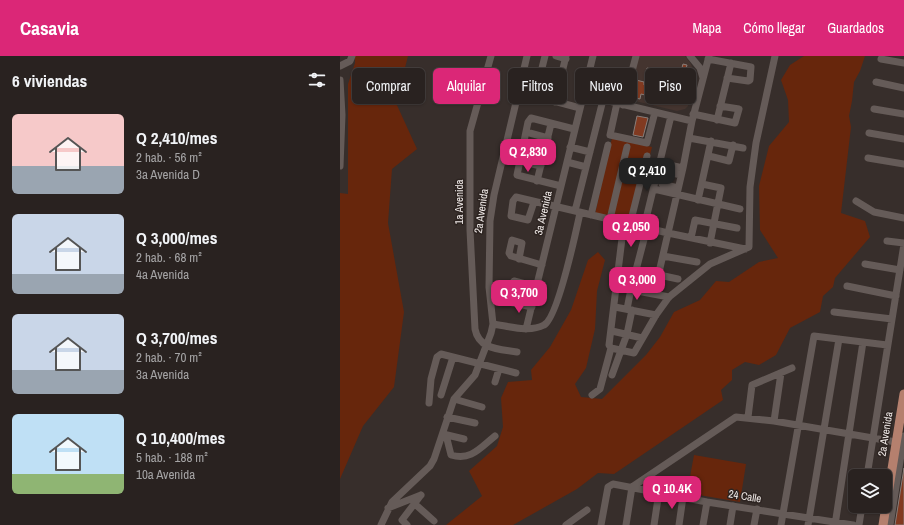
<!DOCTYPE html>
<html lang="es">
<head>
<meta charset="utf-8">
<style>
	body { margin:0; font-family:"Archivo Narrow",sans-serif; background:#352f2d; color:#f1f3f6; height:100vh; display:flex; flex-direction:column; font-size:15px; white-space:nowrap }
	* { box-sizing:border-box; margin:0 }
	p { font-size:13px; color:#a5a4a5 }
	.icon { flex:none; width:22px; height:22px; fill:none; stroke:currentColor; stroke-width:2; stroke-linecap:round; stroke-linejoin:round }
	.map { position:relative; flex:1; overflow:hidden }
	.sheet { display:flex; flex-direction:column; background:#292220; width:340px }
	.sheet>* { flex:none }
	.hud { position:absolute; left:12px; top:12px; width:380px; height:36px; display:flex; gap:8px }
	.controls { position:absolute; left:508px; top:413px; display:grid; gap:8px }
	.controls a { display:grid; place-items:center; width:44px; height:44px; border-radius:6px; background:#292220; box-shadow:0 1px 3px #0004,0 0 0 1px #453f3e; font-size:20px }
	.price { position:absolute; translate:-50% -34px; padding:0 9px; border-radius:8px; background:#db2777; color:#fff; font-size:13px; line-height:26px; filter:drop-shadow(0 1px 2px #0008) }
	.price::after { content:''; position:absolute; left:50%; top:24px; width:12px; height:9px; margin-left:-6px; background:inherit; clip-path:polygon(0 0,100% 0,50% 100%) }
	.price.on { background:#222; color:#fff }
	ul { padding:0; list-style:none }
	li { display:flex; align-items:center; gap:12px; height:100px; padding:0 12px }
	li span { display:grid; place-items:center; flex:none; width:112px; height:80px; border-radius:6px; color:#555 }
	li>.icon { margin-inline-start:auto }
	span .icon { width:48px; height:48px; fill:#fffc; stroke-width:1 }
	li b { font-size:17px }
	h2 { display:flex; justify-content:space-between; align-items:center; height:48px; padding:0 12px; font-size:17px }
	.tag { padding:0 14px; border-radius:6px; background:#292220; box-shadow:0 1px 3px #0004,0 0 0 1px #453f3e; font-size:14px; line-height:36px }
	.tag.on { background:#db2777; color:#fff }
	header { display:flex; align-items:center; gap:24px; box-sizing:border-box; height:56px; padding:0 20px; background:#db2777; color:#fff }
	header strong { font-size:19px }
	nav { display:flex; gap:22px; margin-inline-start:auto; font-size:14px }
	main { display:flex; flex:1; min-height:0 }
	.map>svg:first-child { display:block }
	.built { fill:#44342f }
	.green { fill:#67260c }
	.building { fill:#813a21; stroke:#897e7a }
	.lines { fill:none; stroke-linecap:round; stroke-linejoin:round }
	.minor { stroke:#655b58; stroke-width:7 }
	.major { stroke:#b5806e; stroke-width:9 }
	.labels { text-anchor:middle; stroke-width:3; stroke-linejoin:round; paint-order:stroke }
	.street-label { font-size:11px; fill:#f0eae8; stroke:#2d2421 }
</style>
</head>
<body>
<header>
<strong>Casavia</strong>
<nav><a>Mapa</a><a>Cómo llegar</a><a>Guardados</a></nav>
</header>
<main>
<section class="sheet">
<h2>6 viviendas<svg class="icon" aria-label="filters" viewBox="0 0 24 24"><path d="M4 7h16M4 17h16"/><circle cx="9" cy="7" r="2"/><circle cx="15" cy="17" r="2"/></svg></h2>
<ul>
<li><span style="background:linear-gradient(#f6c9c9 65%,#9aa5b1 0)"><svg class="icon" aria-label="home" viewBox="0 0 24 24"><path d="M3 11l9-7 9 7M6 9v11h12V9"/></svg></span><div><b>Q 2,410/mes</b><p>2 hab. · 56 m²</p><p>3a Avenida D</p></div></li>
<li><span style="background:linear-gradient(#c9d6e8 75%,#9aa5b1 0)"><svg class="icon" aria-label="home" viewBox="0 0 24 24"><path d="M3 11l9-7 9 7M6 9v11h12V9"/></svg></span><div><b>Q 3,000/mes</b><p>2 hab. · 68 m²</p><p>4a Avenida</p></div></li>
<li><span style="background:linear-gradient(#c9d6e8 70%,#9aa5b1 0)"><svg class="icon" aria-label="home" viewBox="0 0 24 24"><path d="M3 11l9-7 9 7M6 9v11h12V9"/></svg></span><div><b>Q 3,700/mes</b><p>2 hab. · 70 m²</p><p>3a Avenida</p></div></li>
<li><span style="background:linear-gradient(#bfe0f5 75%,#8fb573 0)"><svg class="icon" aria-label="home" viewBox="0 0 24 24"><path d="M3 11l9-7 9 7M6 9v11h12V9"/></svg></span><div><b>Q 10,400/mes</b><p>5 hab. · 188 m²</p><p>10a Avenida</p></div></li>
</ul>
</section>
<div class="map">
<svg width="564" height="469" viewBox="0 0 564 469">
	<rect width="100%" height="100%" fill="#372e2b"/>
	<path class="built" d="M 298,0 L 345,0 L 351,8 L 354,17 L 348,50 L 345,53 L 337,55 L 287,43 Z"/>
	<path class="green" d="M 15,0 L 68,0 L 56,47 L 77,93 L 52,113 L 48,167 L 64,256 L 54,331 L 23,370 L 0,423 L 0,137 L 8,138 L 8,28 L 15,7 Z
		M 464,0 L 525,0 L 520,15 L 514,26 L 512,45 L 509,60 L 511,71 L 501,157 L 525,165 L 530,181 L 495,222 L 493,231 L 483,240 L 480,256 L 450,272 L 436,299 L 419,309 L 405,306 L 392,314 L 392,324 L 381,334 L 383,344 L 274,418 L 258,417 L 237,433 L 173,469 L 106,469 L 142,440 L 129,415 L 157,390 L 163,371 L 161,342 L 168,326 L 192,324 L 191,314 L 210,291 L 231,254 L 248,204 L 258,196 L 265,204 L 257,235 L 255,273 L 246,312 L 235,328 L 241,341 L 262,343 L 306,299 L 320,281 L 334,256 L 360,244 L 376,225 L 389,226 L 419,206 L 438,202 L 420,174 L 419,130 L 429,90 L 449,66 L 448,44 L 441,24 L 450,9 Z
		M 272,82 L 312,91 L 293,166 L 255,158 Z
		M 354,399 L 406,408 L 400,446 L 347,437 Z"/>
	<path class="building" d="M 343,8 L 347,9 L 340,35 L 336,34 Z
		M 307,12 L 331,17 L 328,26 L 305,20 Z
		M 296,24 L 304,26 L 304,29 L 327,35 L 325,44 L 301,38 L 300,43 L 291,41 Z
		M 297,60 L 308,62 L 303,81 L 293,79 Z
		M 564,412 L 564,469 L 555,469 Z"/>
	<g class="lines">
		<path class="minor" d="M 151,0 L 130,75 L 130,174 L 135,273 C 139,294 160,293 177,296
			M 205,0 L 195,40 L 240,52
			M 216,0 L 226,3
			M 350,0 L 360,12 L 363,22
			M 368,3 L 411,11 L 410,24 L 408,25 L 387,22
			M 541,3 L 564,7
			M 0,10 L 10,5 L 12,0
			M 0,24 L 2,59 L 0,110
			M 536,26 L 564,32
			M 198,28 L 219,33
			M 244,39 L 352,65
			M 215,46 L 226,0
			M 277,47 L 270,79 L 307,87 L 315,56
			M 283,49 L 296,0
			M 534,53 L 564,58
			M 353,58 L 395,67 L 399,53 L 380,50
			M 377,64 L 391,7
			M 186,76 L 208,82
			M 529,77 L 564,83
			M 349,82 L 403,92
			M 230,91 L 250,96
			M 369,100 L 389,105 L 393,89
			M 528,102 L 564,108
			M 179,105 L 201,110
			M 227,106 L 246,111
			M 320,107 L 343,112
			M 197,125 L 211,68
			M 362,128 L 381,132 L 370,187
			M 221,130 L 177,119 L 188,66 L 191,62 L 234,73
			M 338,132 L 322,128 L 324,115 L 341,119
			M 314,133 L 400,153
			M 358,144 L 371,85
			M 516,145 L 534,156 L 564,162
			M 194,146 L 188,164 L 171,160 L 173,145 L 176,141 L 328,177 L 405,193
			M 235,155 L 263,44
			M 251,159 L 268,89
			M 270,163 L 287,91
			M 290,168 L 307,100
			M 304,171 L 331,60
			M 307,172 L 296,214 L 338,223
			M 351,182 L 355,164 L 397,172
			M 547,185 L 564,187
			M 323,200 L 357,206
			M 179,203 L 182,187 L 172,184 L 169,197 L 171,200 L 202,209
			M 525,208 L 560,214
			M 507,230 L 556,240
			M 276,231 L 329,241
			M 314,238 L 343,112 L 352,65 L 369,0
			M 192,251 L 169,246 L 172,228 L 174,225 L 197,231
			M 275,251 L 316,259
			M 287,253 L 291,233
			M 494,256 L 552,263
			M 153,268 C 168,270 189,277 204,269 C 218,262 236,175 240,157
			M 186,273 L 253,0
			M 272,275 L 302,282
			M 271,292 L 294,297 L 316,259 L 329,241 L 370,208 L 409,191 L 410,131 L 416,87 L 435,0
			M 272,319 L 287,278 L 292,254
			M 155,326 L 159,313
			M 101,339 L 113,301
			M 252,339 L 260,333 L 271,292 L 269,289 L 284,166
			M 114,343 L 142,351
			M 89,347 L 91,323 L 97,301 L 101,298 L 176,317
			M 107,361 L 135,367
			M 408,361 L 412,329 L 452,312
			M 434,365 L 441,317
			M 103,378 L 124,383
			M 106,379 L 111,399 C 131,405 140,392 155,380
			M 527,420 L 564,188
			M 75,448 L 94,465
			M 48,452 L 81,439
			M 41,469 L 52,446 L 90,410 L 94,403 L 114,343 L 135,319 L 151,277 L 153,268 L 149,231 L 150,165 L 154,139 L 187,0
			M 67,469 L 62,464 L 81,439
			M 226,469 L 247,454
			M 261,469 L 268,431 L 273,428 L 367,446 L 513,469
			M 286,469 L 292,431 L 396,361 L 434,365 L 556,386
			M 314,469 L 319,436
			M 339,469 L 343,441
			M 363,469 L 367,446
			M 390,469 L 393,450
			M 414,469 L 417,453
			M 441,469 L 474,280 L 547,289
			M 468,469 L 499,283
			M 495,469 L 523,286
			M 519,469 L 522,450
			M 550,469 L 564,380"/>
		<path class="major" d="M 543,469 L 564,338"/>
	</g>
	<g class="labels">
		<g class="street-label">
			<text transform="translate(119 146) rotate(-90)" y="4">1a Avenida</text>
			<text transform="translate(141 155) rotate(-82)" y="4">2a Avenida</text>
			<text transform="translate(203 157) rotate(-77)" y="4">3a Avenida</text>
			<text transform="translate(545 378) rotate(-81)" y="4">2a Avenida</text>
			<text transform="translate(405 440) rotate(9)" y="4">24 Calle</text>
		</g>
	</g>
</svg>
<div class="controls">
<a><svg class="icon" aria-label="layers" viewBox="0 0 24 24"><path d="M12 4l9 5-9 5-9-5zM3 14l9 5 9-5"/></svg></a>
</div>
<b class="price" style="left:188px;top:117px">Q 2,830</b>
<b class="price on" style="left:307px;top:136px">Q 2,410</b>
<b class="price" style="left:291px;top:192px">Q 2,050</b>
<b class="price" style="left:297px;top:245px">Q 3,000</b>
<b class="price" style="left:179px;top:258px">Q 3,700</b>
<b class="price" style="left:332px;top:454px">Q 10.4K</b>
<div class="hud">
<a class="tag">Comprar</a>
<a class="tag on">Alquilar</a>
<a class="tag">Filtros</a>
<a class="tag">Nuevo</a>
<a class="tag">Piso</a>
</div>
</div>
</main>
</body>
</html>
